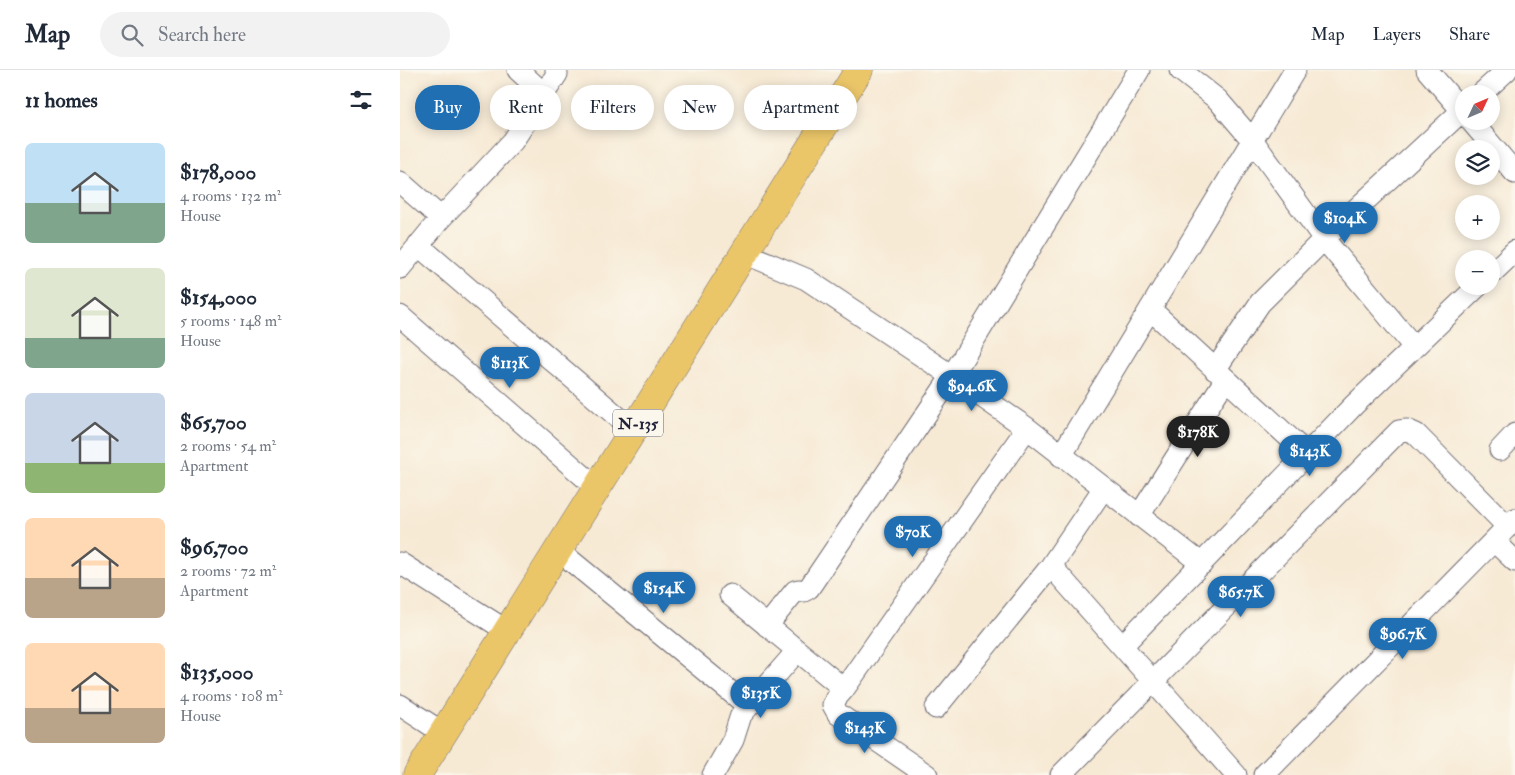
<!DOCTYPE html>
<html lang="en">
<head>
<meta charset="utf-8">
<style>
	body { margin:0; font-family:"IM FELL Double Pica",serif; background:#f2f2f3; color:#1f2937; height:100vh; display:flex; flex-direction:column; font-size:19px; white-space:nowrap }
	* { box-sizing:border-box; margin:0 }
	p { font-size:16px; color:#747a83 }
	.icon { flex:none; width:28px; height:28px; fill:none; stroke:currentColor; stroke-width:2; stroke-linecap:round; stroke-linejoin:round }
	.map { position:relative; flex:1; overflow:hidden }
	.sheet { display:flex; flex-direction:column; background:#fff; width:400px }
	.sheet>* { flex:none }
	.banner { position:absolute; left:15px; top:15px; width:475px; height:45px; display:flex; gap:10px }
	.needle { width:32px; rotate:46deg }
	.controls { position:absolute; left:1055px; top:15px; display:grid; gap:10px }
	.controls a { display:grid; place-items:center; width:45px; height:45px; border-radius:50%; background:#fff; box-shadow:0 2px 12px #0003; font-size:25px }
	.price { position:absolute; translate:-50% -42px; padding:0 11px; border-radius:18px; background:#1f6fb2; color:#fff; font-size:16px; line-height:32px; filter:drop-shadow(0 1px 2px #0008) }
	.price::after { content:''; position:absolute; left:50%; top:30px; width:15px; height:11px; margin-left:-8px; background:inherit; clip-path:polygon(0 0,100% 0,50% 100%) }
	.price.selected { background:#222; color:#fff }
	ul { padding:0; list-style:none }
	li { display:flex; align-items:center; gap:15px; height:125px; padding:0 25px }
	li span { display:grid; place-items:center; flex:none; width:140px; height:100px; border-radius:8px; color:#555 }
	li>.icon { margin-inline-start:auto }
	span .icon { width:60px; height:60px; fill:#fffc; stroke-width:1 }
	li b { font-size:21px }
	h2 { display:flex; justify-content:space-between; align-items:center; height:60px; padding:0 25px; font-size:21px }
	.chip { padding:0 18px; border-radius:22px; background:#fff; box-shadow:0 2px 12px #0003; font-size:18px; line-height:45px }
	.chip.selected { background:#1f6fb2; color:#fff }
	header { display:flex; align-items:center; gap:30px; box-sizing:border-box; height:70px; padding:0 25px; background:#fff; border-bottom:1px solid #e0e1e3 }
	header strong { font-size:24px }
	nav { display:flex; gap:28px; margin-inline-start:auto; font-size:18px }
	.search { width:350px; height:45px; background:#f2f2f3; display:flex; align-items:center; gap:12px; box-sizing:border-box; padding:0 18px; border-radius:28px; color:#747a83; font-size:19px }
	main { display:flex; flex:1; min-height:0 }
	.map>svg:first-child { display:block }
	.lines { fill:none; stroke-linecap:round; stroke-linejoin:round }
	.minor-casing { stroke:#6d6871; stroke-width:23 }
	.trunk-casing { stroke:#6d6871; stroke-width:29 }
	.minor { stroke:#fff; stroke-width:21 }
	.trunk { stroke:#ebc669; stroke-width:28 }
	.labels { text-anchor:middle; stroke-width:4; stroke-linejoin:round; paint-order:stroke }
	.shield { fill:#fbf7ec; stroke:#636270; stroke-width:1 }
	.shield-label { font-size:16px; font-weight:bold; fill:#22223b }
</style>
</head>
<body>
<header>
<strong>Map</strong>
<div class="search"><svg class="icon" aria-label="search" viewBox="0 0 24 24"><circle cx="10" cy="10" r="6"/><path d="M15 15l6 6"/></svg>Search here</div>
<nav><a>Map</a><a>Layers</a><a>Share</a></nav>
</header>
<main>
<section class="sheet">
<h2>11 homes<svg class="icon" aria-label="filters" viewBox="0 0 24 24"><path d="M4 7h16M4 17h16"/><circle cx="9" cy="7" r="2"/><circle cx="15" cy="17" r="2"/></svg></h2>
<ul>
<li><span style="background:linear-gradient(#bfe0f5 60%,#7fa58c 0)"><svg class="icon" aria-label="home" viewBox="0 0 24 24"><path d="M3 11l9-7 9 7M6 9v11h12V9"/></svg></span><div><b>$178,000</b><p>4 rooms · 132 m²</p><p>House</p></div></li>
<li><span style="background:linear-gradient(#dfe7d0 70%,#7fa58c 0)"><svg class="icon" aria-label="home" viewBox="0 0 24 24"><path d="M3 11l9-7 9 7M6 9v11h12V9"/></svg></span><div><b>$154,000</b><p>5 rooms · 148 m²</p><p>House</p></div></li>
<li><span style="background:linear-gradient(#c9d6e8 70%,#8fb573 0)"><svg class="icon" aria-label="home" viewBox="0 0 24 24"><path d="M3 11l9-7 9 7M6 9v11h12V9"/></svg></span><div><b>$65,700</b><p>2 rooms · 54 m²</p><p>Apartment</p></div></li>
<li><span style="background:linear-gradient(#ffd9b3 60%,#b9a48a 0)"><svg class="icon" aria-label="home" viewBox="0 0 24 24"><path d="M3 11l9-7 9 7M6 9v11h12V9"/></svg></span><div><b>$96,700</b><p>2 rooms · 72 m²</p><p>Apartment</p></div></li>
<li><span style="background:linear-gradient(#ffd9b3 65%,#b9a48a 0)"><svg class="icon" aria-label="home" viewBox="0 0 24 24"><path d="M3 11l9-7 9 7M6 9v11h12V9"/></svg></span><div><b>$135,000</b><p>4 rooms · 108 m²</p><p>House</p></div></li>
</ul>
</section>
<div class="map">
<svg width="1115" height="705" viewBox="0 0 1115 705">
	<rect width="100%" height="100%" fill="#fbf7ec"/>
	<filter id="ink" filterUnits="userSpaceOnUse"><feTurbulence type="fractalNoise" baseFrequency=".02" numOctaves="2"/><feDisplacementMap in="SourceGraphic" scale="10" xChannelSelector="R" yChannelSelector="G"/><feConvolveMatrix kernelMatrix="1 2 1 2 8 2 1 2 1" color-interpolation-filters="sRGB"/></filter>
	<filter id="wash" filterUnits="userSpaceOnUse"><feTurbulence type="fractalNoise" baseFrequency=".0096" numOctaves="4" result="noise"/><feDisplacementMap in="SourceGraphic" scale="20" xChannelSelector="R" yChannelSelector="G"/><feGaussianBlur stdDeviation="1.12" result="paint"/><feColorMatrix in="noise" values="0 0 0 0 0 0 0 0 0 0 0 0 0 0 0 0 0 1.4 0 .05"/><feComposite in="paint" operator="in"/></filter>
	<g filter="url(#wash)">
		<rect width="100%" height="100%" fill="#f7ead5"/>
	</g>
	<g filter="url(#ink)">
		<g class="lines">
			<defs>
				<path id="minor" d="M 118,0 L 144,24
					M 780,0 L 818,30 L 853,71 L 924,169 L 1014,277
					M 1027,0 L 1064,43
					M 1081,24 L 1107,0
					M 1071,51 L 1115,103
					M 0,112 L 41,148
					M 18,175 L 233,360
					M 344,183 L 406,209 L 552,306 L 627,358 L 802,494
					M 0,198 L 41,148 L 113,71 L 157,4 L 156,0
					M 1091,204 L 1115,181
					M 750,239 L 907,384
					M 0,246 L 197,418
					M 815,300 L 860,233 L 924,169 L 1064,39
					M 1100,380 L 1115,364
					M 661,386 L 895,0
					M 739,446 L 825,310
					M 1094,471 L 1115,491
					M 158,480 L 348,636
					M 0,493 L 107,561
					M 651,496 L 836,705
					M 330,525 L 444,619
					M 367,556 L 395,521 L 399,520 L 404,521 L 409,518 L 552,306 L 739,0
					M 722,576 L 954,335 L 1078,216
					M 0,635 L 43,663
					M 536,638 L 651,496 L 703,419
					M 313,705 L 333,670 L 341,645 L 397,581
					M 527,705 L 438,644 L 433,635 L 436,628 L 444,619 L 627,358
					M 661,705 L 999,361 L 1007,360 L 1016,364 L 1108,457
					M 864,705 L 1115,449"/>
				<path id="trunk" d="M 17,705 L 459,0"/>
			</defs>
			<use href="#minor" class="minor-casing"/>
			<use href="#trunk" class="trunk-casing"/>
			<use href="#minor" class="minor"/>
			<use href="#trunk" class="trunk"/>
		</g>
	</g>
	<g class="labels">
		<rect class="shield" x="213" y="339.5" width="50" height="27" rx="4"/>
		<g class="shield-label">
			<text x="238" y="359">N-135</text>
		</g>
	</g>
</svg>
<div class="controls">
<a><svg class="needle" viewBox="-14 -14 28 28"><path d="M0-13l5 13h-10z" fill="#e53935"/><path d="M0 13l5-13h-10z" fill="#747a83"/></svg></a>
<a><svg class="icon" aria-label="layers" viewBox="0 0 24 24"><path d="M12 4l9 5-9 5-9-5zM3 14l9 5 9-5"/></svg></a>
<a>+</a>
<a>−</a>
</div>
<b class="price" style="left:945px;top:174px">$104K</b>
<b class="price" style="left:110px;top:319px">$113K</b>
<b class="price" style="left:572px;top:342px">$94.6K</b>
<b class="price selected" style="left:798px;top:388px">$178K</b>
<b class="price" style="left:910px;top:407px">$143K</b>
<b class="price" style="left:513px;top:488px">$70K</b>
<b class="price" style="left:264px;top:544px">$154K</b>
<b class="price" style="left:841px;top:548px">$65.7K</b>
<b class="price" style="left:1003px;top:590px">$96.7K</b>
<b class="price" style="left:361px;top:649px">$135K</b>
<b class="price" style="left:465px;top:684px">$143K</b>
<div class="banner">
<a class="chip selected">Buy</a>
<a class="chip">Rent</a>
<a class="chip">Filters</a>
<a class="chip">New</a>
<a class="chip">Apartment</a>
</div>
</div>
</main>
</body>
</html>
